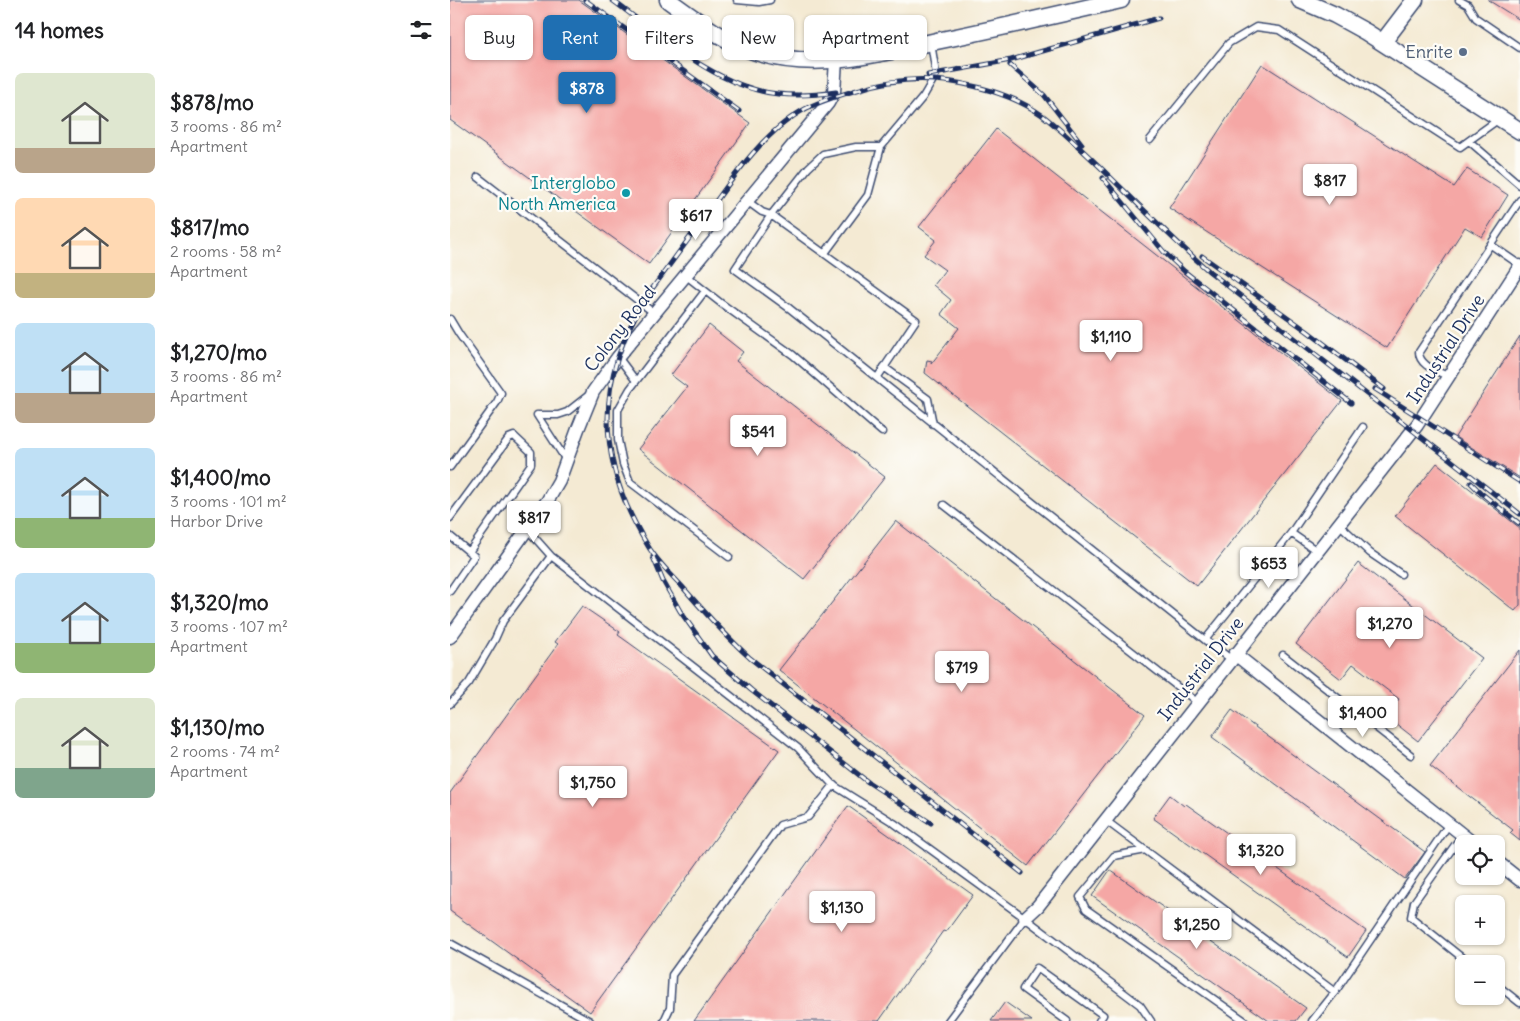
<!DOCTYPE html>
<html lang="en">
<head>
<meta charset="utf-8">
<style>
	body { margin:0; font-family:Delius,sans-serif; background:#f6f6f6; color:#202124; height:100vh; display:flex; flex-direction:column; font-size:19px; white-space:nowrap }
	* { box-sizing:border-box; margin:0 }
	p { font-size:16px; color:#757577 }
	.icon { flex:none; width:28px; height:28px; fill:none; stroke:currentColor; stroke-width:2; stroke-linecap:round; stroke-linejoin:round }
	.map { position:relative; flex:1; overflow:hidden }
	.side { display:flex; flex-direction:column; background:#fff; width:450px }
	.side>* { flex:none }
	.banner { position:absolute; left:15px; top:15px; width:475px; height:45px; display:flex; gap:10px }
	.buttons { position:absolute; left:1005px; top:835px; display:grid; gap:10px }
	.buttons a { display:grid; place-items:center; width:50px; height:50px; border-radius:8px; background:#fff; box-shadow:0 1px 4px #0004; font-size:25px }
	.price { position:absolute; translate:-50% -42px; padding:0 11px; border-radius:5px; background:#fff; color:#222; font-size:16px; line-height:32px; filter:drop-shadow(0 1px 2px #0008) }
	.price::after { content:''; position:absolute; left:50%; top:30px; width:15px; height:11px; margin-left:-8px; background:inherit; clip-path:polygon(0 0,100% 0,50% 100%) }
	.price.active { background:#1f6fb2; color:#fff }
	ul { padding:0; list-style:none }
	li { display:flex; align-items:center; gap:15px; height:125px; padding:0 15px }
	li span { display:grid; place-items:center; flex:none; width:140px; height:100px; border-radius:8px; color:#555 }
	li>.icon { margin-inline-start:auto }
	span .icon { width:60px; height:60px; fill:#fffc; stroke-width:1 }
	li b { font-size:21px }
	h2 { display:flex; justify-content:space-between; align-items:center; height:60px; padding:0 15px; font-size:21px }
	.chip { padding:0 18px; border-radius:8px; background:#fff; box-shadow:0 1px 4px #0004; font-size:18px; line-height:45px }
	.chip.active { background:#1f6fb2; color:#fff }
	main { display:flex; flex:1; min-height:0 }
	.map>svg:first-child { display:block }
	.building { fill:#f5a7a5 }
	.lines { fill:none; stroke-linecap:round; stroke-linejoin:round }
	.service-casing { stroke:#3c4b70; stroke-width:9 }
	.minor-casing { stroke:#3c4b70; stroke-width:15 }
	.tertiary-casing { stroke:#3c4b70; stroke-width:19 }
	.service { stroke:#fff; stroke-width:6 }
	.minor { stroke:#fff; stroke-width:12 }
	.tertiary { stroke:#fff; stroke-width:16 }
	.rail-casing { stroke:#1b2f5e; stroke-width:5 }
	.rail { stroke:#fdfcf7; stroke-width:3; stroke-dasharray:9; stroke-linecap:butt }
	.service-dot { fill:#5c6f8a; stroke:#fdfcf7; stroke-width:2 }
	.culture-dot { fill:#0f9aa8; stroke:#fdfcf7; stroke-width:2 }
	.labels { text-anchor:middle; stroke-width:4.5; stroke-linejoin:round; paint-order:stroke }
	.service-label { font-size:18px; fill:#4e5e75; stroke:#fdfcf7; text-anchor:end }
	.culture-label { font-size:18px; fill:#0d838f; stroke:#fdfcf7; text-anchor:end }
	.street-label { font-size:18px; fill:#1b2f5e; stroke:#fdfcf7 }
</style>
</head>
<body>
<main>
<section class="side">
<h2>14 homes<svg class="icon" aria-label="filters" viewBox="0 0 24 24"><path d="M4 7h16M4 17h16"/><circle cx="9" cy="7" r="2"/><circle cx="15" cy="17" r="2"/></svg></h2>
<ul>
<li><span style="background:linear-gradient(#dfe7d0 75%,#b9a48a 0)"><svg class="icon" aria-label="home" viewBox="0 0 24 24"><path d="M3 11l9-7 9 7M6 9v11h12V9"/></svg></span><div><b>$878/mo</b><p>3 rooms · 86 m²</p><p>Apartment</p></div></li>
<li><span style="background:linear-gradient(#ffd9b3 75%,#c2b280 0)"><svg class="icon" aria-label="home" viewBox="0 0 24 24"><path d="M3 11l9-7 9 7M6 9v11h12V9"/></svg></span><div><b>$817/mo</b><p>2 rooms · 58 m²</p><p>Apartment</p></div></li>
<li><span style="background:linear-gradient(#bfe0f5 70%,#b9a48a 0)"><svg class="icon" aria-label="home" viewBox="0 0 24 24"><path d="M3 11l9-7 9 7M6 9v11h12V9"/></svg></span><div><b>$1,270/mo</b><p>3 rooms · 86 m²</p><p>Apartment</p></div></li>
<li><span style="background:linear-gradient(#bfe0f5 70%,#8fb573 0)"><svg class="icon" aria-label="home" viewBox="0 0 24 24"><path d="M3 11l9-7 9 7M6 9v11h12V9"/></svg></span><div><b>$1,400/mo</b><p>3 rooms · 101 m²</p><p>Harbor Drive</p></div></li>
<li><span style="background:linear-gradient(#bfe0f5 70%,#8fb573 0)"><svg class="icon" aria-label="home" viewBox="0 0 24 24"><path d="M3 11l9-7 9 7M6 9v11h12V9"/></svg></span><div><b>$1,320/mo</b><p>3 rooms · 107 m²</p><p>Apartment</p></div></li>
<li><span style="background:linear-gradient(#dfe7d0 70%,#7fa58c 0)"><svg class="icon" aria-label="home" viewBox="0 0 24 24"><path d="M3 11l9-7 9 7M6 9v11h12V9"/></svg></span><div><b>$1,130/mo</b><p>2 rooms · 74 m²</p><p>Apartment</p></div></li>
</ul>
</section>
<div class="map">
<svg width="1070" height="1021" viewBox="0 0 1070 1021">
	<rect width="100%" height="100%" fill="#fdfcf7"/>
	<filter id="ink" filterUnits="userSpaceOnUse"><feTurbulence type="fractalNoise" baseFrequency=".02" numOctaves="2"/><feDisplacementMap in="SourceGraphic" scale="10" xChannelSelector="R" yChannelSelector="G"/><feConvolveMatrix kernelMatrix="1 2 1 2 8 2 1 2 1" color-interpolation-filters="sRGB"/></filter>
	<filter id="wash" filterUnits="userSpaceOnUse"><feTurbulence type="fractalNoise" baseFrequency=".0096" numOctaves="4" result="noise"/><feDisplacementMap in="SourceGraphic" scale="20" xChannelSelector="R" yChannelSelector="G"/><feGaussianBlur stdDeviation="1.12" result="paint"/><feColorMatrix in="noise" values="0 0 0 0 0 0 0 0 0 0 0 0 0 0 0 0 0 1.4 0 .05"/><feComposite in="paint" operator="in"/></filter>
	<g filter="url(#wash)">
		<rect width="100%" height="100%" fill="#f4ead3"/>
		<g id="blocks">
			<path class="building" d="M 0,0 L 129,0 L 300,123 L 199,264 L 0,120 Z
				M 1038,0 L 1070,0 L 1070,20 Z
				M 812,64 L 1004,187 L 1017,169 L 1058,195 L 1032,237 L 1015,227 L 937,348 L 719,208 Z
				M 546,129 L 892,401 L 747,586 L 475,373 L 477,360 L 482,361 L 481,364 L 509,328 L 491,314 L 501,300 L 483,285 L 495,270 L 474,255 L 486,240 L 469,227 Z
				M 259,325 L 293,352 L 286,361 L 435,477 L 354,579 L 188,449 L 237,387 L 221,375 Z
				M 1070,336 L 1070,478 L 1005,437 Z
				M 987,463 L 1070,528 L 1070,605 L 1065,611 L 945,516 Z
				M 446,521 L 695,715 L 578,866 L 329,670 Z
				M 908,563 L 1032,658 L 968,741 L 936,716 L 949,699 L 903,664 L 891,679 L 846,644 Z
				M 132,606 L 170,632 L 168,635 L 329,750 L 140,1012 L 0,911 L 0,793 L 108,644 L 105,642 Z
				M 1070,650 L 1070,841 L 1060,833 L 1063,830 L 980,766 Z
				M 782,710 L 975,852 L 955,879 L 762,737 Z
				M 720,795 L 734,806 L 736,804 L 916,931 L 898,957 L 703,818 Z
				M 398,806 L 523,895 L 496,932 L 493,931 L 429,1021 L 244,1021 Z
				M 660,870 L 856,1008 L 846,1021 L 819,1021 L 642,896 Z
				M 555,1002 L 582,1021 L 541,1021 Z"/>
		</g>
	</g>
	<g filter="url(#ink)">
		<use href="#blocks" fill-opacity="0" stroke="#3c4b70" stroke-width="1"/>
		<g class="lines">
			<defs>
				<path id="service" d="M 287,0 L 309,2 L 320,0
					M 1009,0 L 1018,5 L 1026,18 L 1070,48
					M 700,140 L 779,43 L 806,27 L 829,30 L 1010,147 L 1049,119
					M 1019,141 L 1070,185
					M 431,147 L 406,147 L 373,154 L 358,168 L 321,215 L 285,269 L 339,308 L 755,640 L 781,659
					M 28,177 L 204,313
					M 297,201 L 312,212 L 321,215 L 466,320 L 427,378
					M 1041,245 L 1070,265
					M 375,253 L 418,195 L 431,147 L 473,97 L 483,80 L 486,74 L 481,43
					M 235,275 L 272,304 L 343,355 L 432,432
					M 255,291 L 180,389 L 168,410 L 168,440 L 173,464 L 180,482 L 279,557
					M 0,319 L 9,334 L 51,393 L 47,402 L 0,467
					M 168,357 L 186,381
					M 434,367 L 478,399 L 483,424
					M 999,377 C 988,371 969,366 969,352 L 1070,200
					M 87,415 L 108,415 L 117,412 L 140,394
					M 87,415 L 116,460
					M 494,505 L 747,702
					M 0,518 L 59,438 L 64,436 L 81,452 L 81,464 L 19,552
					M 889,524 L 920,553 L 951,574
					M 77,529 L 101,556 L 348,748 L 383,785 L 444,823 L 575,918 L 690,1005 L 701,1021
					M 841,533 L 867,551
					M 0,536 L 24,556 L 0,591
					M 755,640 L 841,533 L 913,427
					M 833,655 L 961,755
					M 0,704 L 19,683 L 45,639 L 53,621 L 101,556
					M 883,732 L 901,708
					M 655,820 L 885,992 L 999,824
					M 1012,835 L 964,902 L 961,917 L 1020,964
					M 696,850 L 664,856 L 630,897 L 636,909 L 795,1021
					M 0,943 L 140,1021
					M 1046,984 L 1070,1003
					M 214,1021 L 220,1008 L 222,975 L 330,825 L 358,817 L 384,785
					M 498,1021 L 575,918
					M 617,1021 L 573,989 L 587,968 L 653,1015 L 649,1021
					M 862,1021 L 885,992"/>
				<path id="minor" d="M 0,637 L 98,500 L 109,481 L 128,429 L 143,392 L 168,357 L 378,103 L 384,92 L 386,60
					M 785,654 L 1024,844
					M 1046,861 L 1070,880
					M 575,918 L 588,906 L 967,425 L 1070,266"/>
				<path id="tertiary" d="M 218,0 C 246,20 273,41 306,52 C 371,73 437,51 501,38 C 558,26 615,13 671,0
					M 850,0 L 885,15 L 916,32 L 1070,131
					M 933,42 L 965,0"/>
			</defs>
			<use href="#service" class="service-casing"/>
			<use href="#minor" class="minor-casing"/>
			<use href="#tertiary" class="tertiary-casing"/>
			<use href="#service" class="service"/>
			<use href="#minor" class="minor"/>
			<use href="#tertiary" class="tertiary"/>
			<defs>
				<path id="rail" d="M 135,0 L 289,111
					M 162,0 C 210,35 267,88 328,94 C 347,96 366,95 386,92
					M 560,65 L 594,95 L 632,144
					M 478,75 L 561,60 L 709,18
					M 653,178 L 714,252 L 734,271 L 901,403
					M 752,256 L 857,331 L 934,389
					M 925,389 L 1070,482
					M 1021,483 L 1031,493 L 1070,524
					M 203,557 L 213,581 L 230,611 L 262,656 L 301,690 L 418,782 L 481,823
					M 572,873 L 300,658 C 277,637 257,615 237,592 C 224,577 208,563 198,546 C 145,460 144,378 199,293 C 218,267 238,240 257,214 C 283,177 316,129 357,108 C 373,100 390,95 407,90 C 432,82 458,78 485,80 C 521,83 562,94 592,115 C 613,131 632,150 651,168 C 687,203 722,239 760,272 L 1070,514"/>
			</defs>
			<use href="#rail" class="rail-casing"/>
			<use href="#rail" class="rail"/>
		</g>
	</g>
	<circle class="service-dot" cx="1013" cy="52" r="5"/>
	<circle class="culture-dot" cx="176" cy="193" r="5"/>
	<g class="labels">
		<g class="service-label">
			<text x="1003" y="58">Enrite</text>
		</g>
		<g class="culture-label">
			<text x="166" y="189">Interglobo<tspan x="166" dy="21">North America</tspan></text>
		</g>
		<g class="street-label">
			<text transform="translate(170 329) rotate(-52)" y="6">Colony Road</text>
			<text transform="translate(996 349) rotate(-57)" y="6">Industrial Drive</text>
			<text transform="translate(751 669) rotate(-52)" y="6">Industrial Drive</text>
		</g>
	</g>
</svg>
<div class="buttons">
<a><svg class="icon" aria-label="locate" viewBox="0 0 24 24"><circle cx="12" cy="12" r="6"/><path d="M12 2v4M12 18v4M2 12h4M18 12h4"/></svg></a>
<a>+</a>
<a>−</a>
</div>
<b class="price active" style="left:137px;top:114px">$878</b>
<b class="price" style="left:880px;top:206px">$817</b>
<b class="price" style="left:246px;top:241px">$617</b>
<b class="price" style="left:661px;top:362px">$1,110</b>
<b class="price" style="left:308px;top:457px">$541</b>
<b class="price" style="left:84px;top:543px">$817</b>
<b class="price" style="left:819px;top:589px">$653</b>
<b class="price" style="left:940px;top:649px">$1,270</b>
<b class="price" style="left:512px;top:693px">$719</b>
<b class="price" style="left:913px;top:738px">$1,400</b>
<b class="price" style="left:143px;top:808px">$1,750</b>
<b class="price" style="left:811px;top:876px">$1,320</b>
<b class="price" style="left:392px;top:933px">$1,130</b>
<b class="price" style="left:747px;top:950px">$1,250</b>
<div class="banner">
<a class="chip">Buy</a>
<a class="chip active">Rent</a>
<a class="chip">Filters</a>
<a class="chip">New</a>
<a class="chip">Apartment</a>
</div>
</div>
</main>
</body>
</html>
